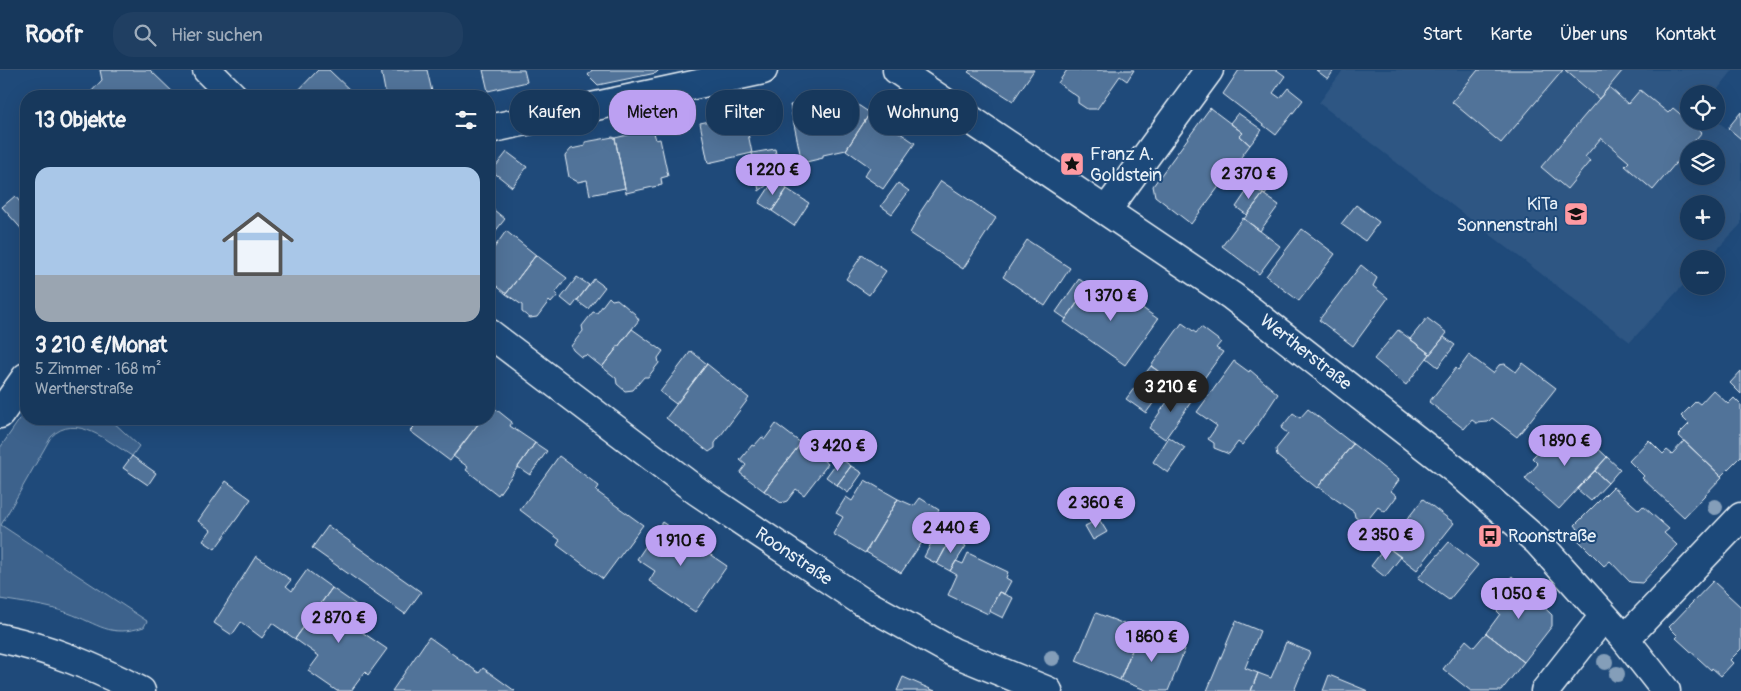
<!DOCTYPE html>
<html lang="de">
<head>
<meta charset="utf-8">
<style>
	body { margin:0; font-family:Pangolin,sans-serif; background:#203f62; color:#f1f3f6; height:100vh; display:flex; flex-direction:column; font-size:19px; white-space:nowrap }
	* { box-sizing:border-box; margin:0 }
	p { font-size:16px; color:#9eacbb }
	.icon { flex:none; width:28px; height:28px; fill:none; stroke:currentColor; stroke-width:2; stroke-linecap:round; stroke-linejoin:round }
	.map { position:relative; flex:1; overflow:hidden }
	.drawer { position:absolute; left:20px; top:20px; width:475px; height:335px; display:flex; flex-direction:column; background:#17385c; border-radius:20px; box-shadow:0 5px 20px #0002,0 0 0 1px #365272 }
	.drawer>* { flex:none }
	.banner { position:absolute; left:510px; top:20px; width:475px; height:45px; display:flex; gap:10px }
	.controls { position:absolute; left:1680px; top:15px; display:grid; gap:10px }
	.controls a { display:grid; place-items:center; width:45px; height:45px; border-radius:50%; background:#17385c; box-shadow:0 5px 20px #0002,0 0 0 1px #365272; font-size:25px }
	.price { position:absolute; translate:-50% -42px; padding:0 11px; border-radius:18px; background:#bca0f2; color:#111; font-size:16px; line-height:32px; filter:drop-shadow(0 1px 2px #0008) }
	.price::after { content:''; position:absolute; left:50%; top:30px; width:15px; height:11px; margin-left:-8px; background:inherit; clip-path:polygon(0 0,100% 0,50% 100%) }
	.price.on { background:#222; color:#fff }
	ul { padding:0; list-style:none }
	li { display:grid; align-content:center; gap:10px; height:265px; padding:0 15px }
	li span { display:grid; place-items:center; height:155px; border-radius:15px; color:#555 }
	li>.icon { margin-inline-start:auto }
	span .icon { width:90px; height:90px; fill:#fffc; stroke-width:1 }
	li b { font-size:21px }
	h2 { display:flex; justify-content:space-between; align-items:center; height:60px; padding:0 15px; font-size:21px }
	.tag { padding:0 18px; border-radius:20px; background:#17385c; box-shadow:0 5px 20px #0002,0 0 0 1px #365272; font-size:18px; line-height:45px }
	.tag.on { background:#bca0f2; color:#111 }
	header { display:flex; align-items:center; gap:30px; box-sizing:border-box; height:70px; padding:0 25px; background:#17385c; border-bottom:1px solid #365272 }
	header strong { font-size:24px }
	nav { display:flex; gap:28px; margin-inline-start:auto; font-size:18px }
	.search { width:350px; height:45px; background:#203f62; display:flex; align-items:center; gap:12px; box-sizing:border-box; padding:0 18px; border-radius:20px; color:#9eacbb; font-size:19px }
	.map>svg:first-child { display:block }
	.built { fill:#2e5683; fill-rule:evenodd }
	.green { fill:#3c628c; stroke:#92aac2 }
	.building { fill:#517399; stroke:#e8f1f8 }
	.lines { fill:none; stroke-linecap:round; stroke-linejoin:round }
	.minor-casing { stroke:#e8f1f8; stroke-width:31 }
	.minor { stroke:#1f4a7a; stroke-width:28 }
	.tree { fill:#849eb9 }
	.labels { text-anchor:middle; stroke-width:4; stroke-linejoin:round; paint-order:stroke }
	.poi-label { font-size:18px; fill:#e8f1f8; stroke:#1f4a7a; text-anchor:start }
	.street-label { font-size:18px; fill:#e8f1f8; stroke:#1f4a7a }
</style>
</head>
<body>
<header>
<strong>Roofr</strong>
<div class="search"><svg class="icon" aria-label="search" viewBox="0 0 24 24"><circle cx="10" cy="10" r="6"/><path d="M15 15l6 6"/></svg>Hier suchen</div>
<nav><a>Start</a><a>Karte</a><a>Über uns</a><a>Kontakt</a></nav>
</header>
<div class="map">
<svg width="1741" height="621" viewBox="0 0 1741 621">
	<rect width="100%" height="100%" fill="#1f4a7a"/>
	<filter id="ink" filterUnits="userSpaceOnUse"><feTurbulence type="fractalNoise" baseFrequency=".02" numOctaves="2"/><feDisplacementMap in="SourceGraphic" scale="10" xChannelSelector="R" yChannelSelector="G"/><feConvolveMatrix kernelMatrix="1 2 1 2 8 2 1 2 1" color-interpolation-filters="sRGB"/></filter>
	<g filter="url(#ink)">
		<path class="built" d="M 1343,0 L 1733,0 L 1714,24 L 1689,24 L 1689,51 L 1716,50 L 1741,70 L 1741,154 L 1708,189 L 1689,189 L 1689,209 L 1630,272 L 1319,33 ZM 1689,79 L 1716,79 L 1716,106 L 1689,106 ZM 1689,134 L 1716,134 L 1716,161 L 1689,161 Z"/>
		<path class="green" d="M 26,340 L 26,349 L 110,349 L 139,376 L 132,386 C 109,372 75,342 51,367 L 1,455 L 147,551 L 144,557 C 109,568 99,554 68,543 C 46,535 23,533 0,529 L 0,378 Z"/>
		<path class="building" d="M 150,0 L 177,26 L 94,26 L 90,23 L 102,10 L 100,0 Z
			M 318,0 L 329,0 L 354,24 L 352,26 L 293,26 Z
			M 381,0 L 427,0 L 433,26 L 386,26 Z
			M 483,0 L 524,0 L 527,12 L 488,21 Z
			M 592,0 L 659,0 L 656,3 L 598,15 L 588,5 Z
			M 970,0 L 1034,0 L 1013,31 L 968,2 Z
			M 1067,0 L 1134,0 L 1127,11 L 1120,6 L 1097,39 L 1087,39 L 1078,33 L 1078,27 L 1058,13 Z
			M 1239,0 L 1277,0 L 1285,6 L 1273,23 L 1280,28 L 1288,18 L 1303,30 L 1276,65 L 1223,24 Z
			M 1316,0 L 1334,0 L 1328,9 Z
			M 1478,0 L 1563,0 L 1501,73 L 1452,32 Z
			M 1565,0 L 1623,0 L 1599,29 Z
			M 1609,17 L 1628,34 L 1640,20 L 1668,43 L 1673,38 L 1702,62 L 1653,120 L 1625,96 L 1629,92 L 1601,68 L 1585,87 L 1590,91 L 1567,119 L 1541,97 Z
			M 833,27 L 852,31 L 870,43 L 846,80 L 823,85 L 823,88 L 802,93 L 790,35 Z
			M 1210,38 L 1243,63 L 1240,66 L 1250,75 L 1191,154 L 1155,126 L 1153,116 Z
			M 1741,42 L 1741,69 L 1728,58 Z
			M 870,43 L 915,73 L 883,119 L 864,106 L 870,97 L 846,80 Z
			M 1238,43 L 1262,60 L 1250,75 L 1240,66 L 1243,63 L 1230,53 Z
			M 744,44 L 752,83 L 708,93 L 700,53 Z
			M 653,59 L 656,70 L 660,69 L 668,106 L 661,108 L 662,115 L 626,123 L 615,68 Z
			M 613,67 L 615,68 L 625,118 L 590,125 L 587,110 L 578,112 L 569,107 L 565,86 L 571,79 L 585,76 L 585,72 Z
			M 775,79 L 780,102 L 774,110 L 759,121 L 752,83 Z
			M 507,82 L 527,97 L 512,117 L 492,101 Z
			M 1265,96 L 1279,105 L 1265,125 L 1251,115 Z
			M 774,110 L 787,119 L 772,141 L 759,133 Z
			M 941,111 L 996,148 L 963,199 L 910,163 L 920,145 L 919,144 Z
			M 898,113 L 909,121 L 892,144 L 881,136 Z
			M 1251,115 L 1263,124 L 1247,145 L 1236,137 Z
			M 787,119 L 809,133 L 794,156 L 772,141 Z
			M 1263,124 L 1279,135 L 1260,161 L 1244,149 Z
			M 15,126 L 26,139 L 26,164 L 2,137 Z
			M 1356,135 L 1379,152 L 1365,171 L 1341,154 Z
			M 494,140 L 505,149 L 490,168 L 489,147 Z
			M 1243,148 L 1280,176 L 1259,204 L 1222,176 Z
			M 1302,159 L 1335,184 L 1299,231 L 1266,206 Z
			M 506,161 L 536,185 L 506,224 L 492,212 L 489,213 L 489,181 L 492,176 L 494,178 Z
			M 1027,170 L 1070,198 L 1045,236 L 1003,207 Z
			M 536,185 L 567,208 L 555,223 L 558,225 L 551,233 L 549,231 L 537,247 L 530,248 L 522,242 L 522,235 L 506,224 Z
			M 862,185 L 886,201 L 869,225 L 846,209 Z
			M 1361,195 L 1377,208 L 1373,216 L 1388,228 L 1353,276 L 1319,250 Z
			M 577,207 L 589,215 L 572,237 L 561,228 Z
			M 594,209 L 605,217 L 588,239 L 577,231 Z
			M 1079,209 L 1089,216 L 1066,249 L 1056,242 Z
			M 1107,213 L 1158,249 L 1125,295 L 1064,252 L 1089,216 L 1100,224 Z
			M 609,227 L 612,230 L 617,229 L 635,244 L 639,250 L 602,297 L 587,285 L 581,287 L 573,280 L 571,276 L 583,261 L 582,256 L 593,242 L 597,243 Z
			M 1427,248 L 1447,263 L 1430,284 L 1410,269 Z
			M 1182,253 L 1196,263 L 1201,257 L 1221,272 L 1216,278 L 1223,282 L 1192,325 L 1151,296 Z
			M 632,259 L 663,281 L 658,288 L 659,293 L 648,307 L 644,307 L 633,320 L 625,321 L 617,314 L 616,308 L 602,297 Z
			M 1398,260 L 1430,284 L 1406,315 L 1374,289 Z
			M 1444,267 L 1455,275 L 1438,297 L 1427,288 Z
			M 691,281 L 707,294 L 676,334 L 660,322 Z
			M 1469,285 L 1493,303 L 1499,295 L 1505,294 L 1516,302 L 1523,293 L 1556,318 L 1517,367 L 1492,348 L 1488,352 L 1476,353 L 1472,350 L 1464,359 L 1429,332 L 1456,298 L 1458,300 Z
			M 1234,291 L 1249,302 L 1250,300 L 1278,324 L 1254,360 L 1242,375 L 1238,372 L 1229,384 L 1214,378 L 1214,373 L 1208,369 L 1217,356 L 1197,342 Z
			M 707,294 L 749,328 L 715,373 L 715,378 L 709,382 L 666,348 Z
			M 1151,296 L 1170,310 L 1146,343 L 1126,329 Z
			M 1741,301 L 1741,324 L 1730,313 Z
			M 1178,316 L 1189,324 L 1186,329 L 1191,332 L 1165,369 L 1149,358 Z
			M 1713,320 L 1728,334 L 1734,328 L 1741,335 L 1741,386 L 1721,406 L 1678,365 L 1689,354 L 1681,346 L 1696,331 L 1700,334 Z
			M 492,336 L 512,352 L 510,356 L 535,373 L 498,425 L 466,400 L 468,397 L 453,386 L 482,349 L 489,349 L 489,341 Z
			M 1308,339 L 1353,374 L 1317,418 L 1277,386 L 1276,379 L 1288,364 L 1281,358 L 1293,343 L 1300,348 Z
			M 403,349 L 482,349 L 450,391 L 410,361 L 414,357 Z
			M 776,354 L 801,373 L 764,421 L 740,403 L 746,395 L 740,390 L 752,375 L 754,376 L 762,367 L 765,369 Z
			M 1574,356 L 1607,387 L 1559,439 L 1525,409 L 1538,394 L 1532,388 L 1543,377 L 1549,383 Z
			M 1169,367 L 1185,378 L 1168,403 L 1153,392 Z
			M 1649,370 L 1663,384 L 1667,380 L 1672,384 L 1684,371 L 1722,407 L 1684,447 L 1642,408 L 1644,406 L 1629,391 Z
			M 535,373 L 547,381 L 530,405 L 518,397 Z
			M 801,373 L 828,394 L 804,425 L 796,419 L 787,431 L 781,433 L 764,421 Z
			M 1353,374 L 1399,410 L 1391,421 L 1397,426 L 1385,442 L 1378,437 L 1366,452 L 1362,452 L 1355,447 L 1354,442 L 1318,417 Z
			M 132,386 L 156,403 L 148,415 L 123,398 Z
			M 559,386 L 599,416 L 596,421 L 643,455 L 603,509 L 557,475 L 560,470 L 520,440 Z
			M 1607,387 L 1620,399 L 1608,413 L 1595,401 Z
			M 840,388 L 851,396 L 837,415 L 826,407 Z
			M 851,396 L 862,403 L 848,423 L 837,415 Z
			M 1595,401 L 1608,413 L 1591,431 L 1577,419 Z
			M 865,410 L 898,429 L 865,483 L 833,464 L 843,447 L 836,443 L 846,427 L 852,431 Z
			M 226,411 L 251,429 L 215,479 L 203,471 L 211,460 L 198,451 Z
			M 1613,417 L 1639,440 L 1643,436 L 1669,459 L 1664,463 L 1677,475 L 1642,513 L 1630,512 L 1610,491 L 1604,496 L 1572,464 L 1578,459 L 1575,455 Z
			M 920,428 L 939,440 L 933,449 L 936,452 L 901,503 L 866,482 L 898,429 L 914,436 Z
			M 1423,429 L 1454,453 L 1417,500 L 1386,476 Z
			M 946,445 L 960,452 L 937,494 L 924,487 Z
			M 1099,449 L 1107,462 L 1093,470 L 1085,456 Z
			M 662,452 L 727,496 L 695,542 L 649,511 L 655,501 L 637,489 Z
			M 328,456 L 421,522 L 405,544 L 312,478 Z
			M 951,468 L 966,476 L 950,501 L 937,494 Z
			M 1449,472 L 1478,495 L 1449,530 L 1418,508 Z
			M 1386,476 L 1401,487 L 1385,507 L 1371,496 Z
			M 968,483 L 1008,502 L 1006,508 L 1011,511 L 1004,524 L 999,522 L 988,544 L 948,525 L 957,505 L 950,501 L 956,491 L 963,494 Z
			M 256,486 L 291,510 L 286,516 L 292,521 L 307,500 L 332,518 L 295,569 L 272,553 L 262,568 L 241,552 L 232,565 L 214,553 Z
			M 1512,506 L 1552,545 L 1552,556 L 1524,592 L 1486,563 L 1500,544 L 1489,533 Z
			M 1713,511 L 1741,537 L 1741,579 L 1730,590 L 1733,593 L 1721,606 L 1712,598 L 1711,600 L 1676,568 L 1678,566 L 1669,557 Z
			M 332,518 L 358,536 L 343,557 L 349,561 L 353,556 L 387,579 L 368,605 L 365,602 L 351,621 L 337,621 L 308,601 L 319,586 L 295,569 Z
			M 999,522 L 1013,528 L 1003,548 L 989,541 Z
			M 1096,543 L 1140,560 L 1120,610 L 1076,591 Z
			M 1236,551 L 1260,561 L 1245,598 L 1258,603 L 1251,621 L 1207,621 Z
			M 1140,560 L 1185,579 L 1168,621 L 1148,621 L 1120,610 Z
			M 1486,563 L 1524,592 L 1501,621 L 1471,621 L 1443,599 L 1466,570 L 1474,577 Z
			M 429,567 L 479,603 L 483,598 L 515,621 L 392,621 Z
			M 1286,572 L 1310,582 L 1294,621 L 1251,621 L 1258,603 L 1271,608 Z
			M 1329,605 L 1368,621 L 1323,621 Z
			M 903,607 L 935,621 L 897,621 Z"/>
		<g class="lines">
			<defs>
				<path id="minor" d="M 207,0 L 233,26
					M 897,0 L 1232,226 L 1458,402 L 1537,471 L 1625,569 L 1666,621
					M 489,59 L 763,0
					M 1106,141 L 1209,0
					M 489,263 L 697,421 L 861,531 L 953,582 L 1048,621
					M 0,344 L 26,307
					M 0,568 C 52,579 94,597 141,621
					M 1625,569 L 1741,447
					M 1545,621 L 1604,546"/>
			</defs>
			<use href="#minor" class="minor-casing"/>
			<use href="#minor" class="minor"/>
		</g>
		<g class="tree">
			<circle cx="1715" cy="437" r="8"/>
			<circle cx="1052" cy="588" r="8"/>
			<circle cx="1605" cy="592" r="8"/>
			<circle cx="1617" cy="604" r="8"/>
		</g>
	</g>
	<defs>
		<symbol id="sight-square" viewBox="-11 -11 22 22"><rect x="-9" y="-9" width="18" height="18" rx="4" fill="#ff9aa2" stroke="#1f4a7a"/><path d="M0-6L1.8-2.2L6-1.7L2.9 1.2L3.7 5.4L0 3.3L-3.7 5.4L-2.9 1.2L-6-1.7L-1.8-2.2Z" fill="#111"/></symbol>
		<symbol id="school-square" viewBox="-11 -11 22 22"><rect x="-9" y="-9" width="18" height="18" rx="4" fill="#ff9aa2" stroke="#1f4a7a"/><path d="M0-5L7-2L0 1L-7-2ZM-4 1L0 2.5L4 1V4Q0 6-4 4Z" fill="#111"/></symbol>
		<symbol id="bus-square" viewBox="-11 -11 22 22"><rect x="-9" y="-9" width="18" height="18" rx="4" fill="#ff9aa2" stroke="#1f4a7a"/><path d="M-5-6H5V4H4V6H2V4H-2V6H-4V4H-5ZM-3.5-4V0h7V-4ZM-3.5 1.2v1.5H-2V1.2ZM2 1.2v1.5H3.5V1.2Z" fill="#111"/></symbol>
	</defs>
	<g fill-rule="evenodd">
		<use href="#sight-square" x="1058" y="80" width="28" height="28"/>
		<use href="#school-square" x="1562" y="130" width="28" height="28"/>
		<use href="#bus-square" x="1476" y="452" width="28" height="28"/>
	</g>
	<g class="labels">
		<g class="poi-label">
			<text x="1090" y="90">Franz A.<tspan x="1090" dy="21">Goldstein</tspan></text>
			<text x="1558" y="140" text-anchor="end">KiTa<tspan x="1558" dy="21">Sonnenstrahl</tspan></text>
			<text x="1508" y="472">Roonstraße</text>
		</g>
		<g class="street-label">
			<text transform="translate(1306 282) rotate(38)" y="6">Wertherstraße</text>
			<text transform="translate(794 486) rotate(34)" y="6">Roonstraße</text>
		</g>
	</g>
</svg>
<div class="controls">
<a><svg class="icon" aria-label="locate" viewBox="0 0 24 24"><circle cx="12" cy="12" r="6"/><path d="M12 2v4M12 18v4M2 12h4M18 12h4"/></svg></a>
<a><svg class="icon" aria-label="layers" viewBox="0 0 24 24"><path d="M12 4l9 5-9 5-9-5zM3 14l9 5 9-5"/></svg></a>
<a>+</a>
<a>−</a>
</div>
<b class="price" style="left:773px;top:126px">1 220 €</b>
<b class="price" style="left:1249px;top:130px">2 370 €</b>
<b class="price" style="left:1111px;top:252px">1 370 €</b>
<b class="price on" style="left:1171px;top:343px">3 210 €</b>
<b class="price" style="left:1565px;top:397px">1 890 €</b>
<b class="price" style="left:838px;top:402px">3 420 €</b>
<b class="price" style="left:1096px;top:459px">2 360 €</b>
<b class="price" style="left:951px;top:484px">2 440 €</b>
<b class="price" style="left:1386px;top:491px">2 350 €</b>
<b class="price" style="left:681px;top:497px">1 910 €</b>
<b class="price" style="left:1519px;top:550px">1 050 €</b>
<b class="price" style="left:339px;top:574px">2 870 €</b>
<b class="price" style="left:1152px;top:593px">1 860 €</b>
<div class="banner">
<a class="tag">Kaufen</a>
<a class="tag on">Mieten</a>
<a class="tag">Filter</a>
<a class="tag">Neu</a>
<a class="tag">Wohnung</a>
</div>
<section class="drawer">
<h2>13 Objekte<svg class="icon" aria-label="filters" viewBox="0 0 24 24"><path d="M4 7h16M4 17h16"/><circle cx="9" cy="7" r="2"/><circle cx="15" cy="17" r="2"/></svg></h2>
<ul>
<li><span style="background:linear-gradient(#a9c7e8 70%,#9aa5b1 0)"><svg class="icon" aria-label="home" viewBox="0 0 24 24"><path d="M3 11l9-7 9 7M6 9v11h12V9"/></svg></span><div><b>3 210 €/Monat</b><p>5 Zimmer · 168 m²</p><p>Wertherstraße</p></div></li>
</ul>
</section>
</div>
</body>
</html>
